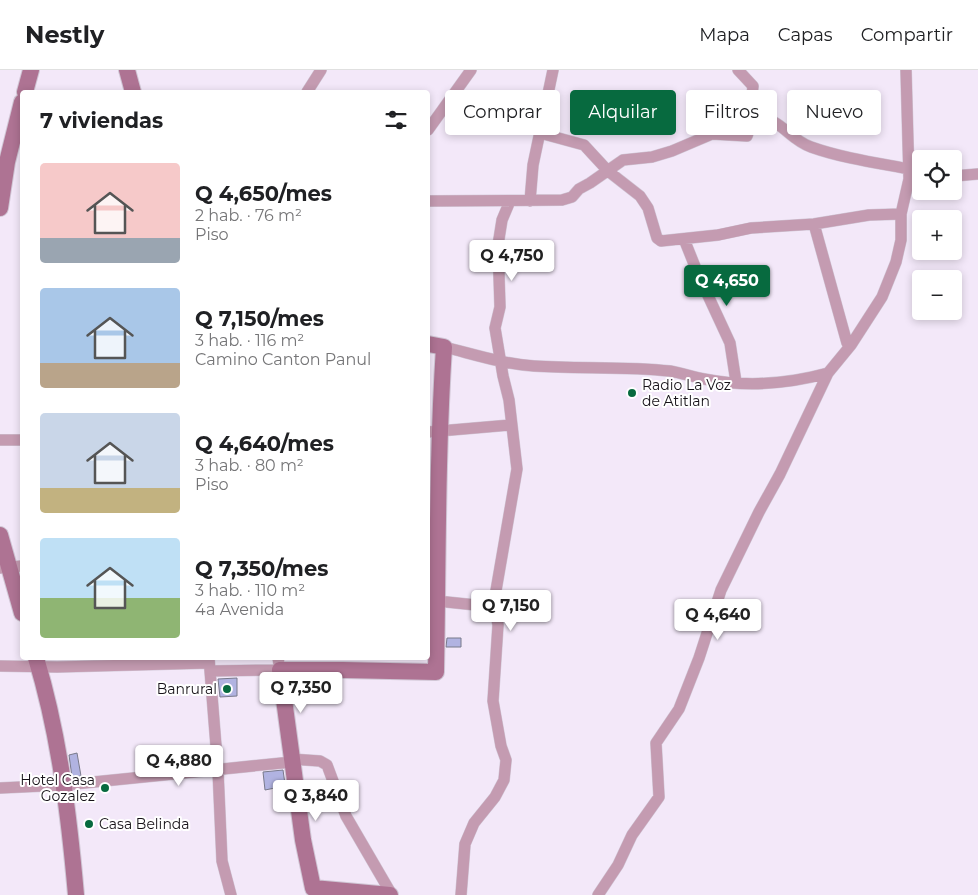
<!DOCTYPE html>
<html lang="es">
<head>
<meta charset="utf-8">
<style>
	body { margin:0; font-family:Montserrat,sans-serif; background:#f6f6f6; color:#202124; height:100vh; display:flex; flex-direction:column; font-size:19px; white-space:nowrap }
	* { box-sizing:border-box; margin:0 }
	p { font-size:16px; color:#757577 }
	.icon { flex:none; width:28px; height:28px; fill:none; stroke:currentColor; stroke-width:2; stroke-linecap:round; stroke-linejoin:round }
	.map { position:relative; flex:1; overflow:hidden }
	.panel { position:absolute; left:20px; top:20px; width:410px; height:570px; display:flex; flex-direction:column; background:#fff; border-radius:5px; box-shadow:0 2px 8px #0003 }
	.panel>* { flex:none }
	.hud { position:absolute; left:445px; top:20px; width:458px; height:45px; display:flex; gap:10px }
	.controls { position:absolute; left:912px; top:80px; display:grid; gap:10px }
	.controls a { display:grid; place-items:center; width:50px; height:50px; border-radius:5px; background:#fff; box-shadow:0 2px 8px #0003; font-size:25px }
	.price { position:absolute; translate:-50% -42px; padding:0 11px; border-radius:5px; background:#fff; color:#222; font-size:16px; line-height:32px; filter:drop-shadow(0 1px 2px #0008) }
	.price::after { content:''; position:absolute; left:50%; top:30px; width:15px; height:11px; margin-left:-8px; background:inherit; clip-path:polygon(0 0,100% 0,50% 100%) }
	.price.active { background:#076a3f; color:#fff }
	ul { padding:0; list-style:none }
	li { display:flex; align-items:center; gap:15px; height:125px; padding:0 20px }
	li span { display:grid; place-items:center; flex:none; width:140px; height:100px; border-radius:5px; color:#555 }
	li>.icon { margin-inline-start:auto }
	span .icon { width:60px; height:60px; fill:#fffc; stroke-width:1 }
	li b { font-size:21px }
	h2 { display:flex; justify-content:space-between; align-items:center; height:60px; padding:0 20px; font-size:21px }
	.pill { padding:0 18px; border-radius:5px; background:#fff; box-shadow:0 2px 8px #0003; font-size:18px; line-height:45px }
	.pill.active { background:#076a3f; color:#fff }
	header { display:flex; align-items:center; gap:30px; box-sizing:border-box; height:70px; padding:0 25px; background:#fff; border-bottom:1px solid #e0e0e0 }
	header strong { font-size:24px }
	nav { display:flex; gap:28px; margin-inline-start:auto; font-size:18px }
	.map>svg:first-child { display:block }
	.building { fill:#b1b3e1; stroke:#797a8b }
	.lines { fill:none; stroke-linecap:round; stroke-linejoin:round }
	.street-casing { stroke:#d0c6d5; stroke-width:12 }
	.secondary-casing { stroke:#d0c6d5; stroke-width:18 }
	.street { stroke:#c49bb1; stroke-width:11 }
	.secondary { stroke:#ae7393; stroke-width:16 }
	.poi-dot { fill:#076a3f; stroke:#fff; stroke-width:2 }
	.labels { text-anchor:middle; stroke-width:4; stroke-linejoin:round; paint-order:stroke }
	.poi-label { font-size:14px; fill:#161218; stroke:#fff; text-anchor:start }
</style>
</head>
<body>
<header>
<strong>Nestly</strong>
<nav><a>Mapa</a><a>Capas</a><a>Compartir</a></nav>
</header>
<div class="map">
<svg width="978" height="825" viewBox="0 0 978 825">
	<rect width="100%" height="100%" fill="#f3e8f9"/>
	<path class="building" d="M 447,568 L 461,568 L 461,577 L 446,577 Z
		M 237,608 L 237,626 L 220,627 L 218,609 Z
		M 291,610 L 304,610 L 304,628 L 294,628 Z
		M 77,683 L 81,706 L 72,707 L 69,685 Z
		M 283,700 L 285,714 L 275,715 L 275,718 L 265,720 L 263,702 Z"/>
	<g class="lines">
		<defs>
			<path id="street" d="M 307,22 L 321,0
				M 754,46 C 782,48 788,69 811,77 C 842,88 877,93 909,99
				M 428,60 L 471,0
				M 540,63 L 584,75 L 608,101 L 640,126 L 648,138 L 657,168 L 661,171 L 718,165 L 751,158 L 814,154 L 869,145 L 901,144
				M 954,106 L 978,104
				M 428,131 L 562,130 L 572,127 L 579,119 L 590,113 L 623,90 L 652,87 L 672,81 L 712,64 L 747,66 L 754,46 L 751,35 L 753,16 L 738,0
				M 530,131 L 533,95 L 553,0
				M 814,154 L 847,273 L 851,275
				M 684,169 L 698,204 L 730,273 L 736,312
				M 444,277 C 473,284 503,294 534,296 C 579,299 625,296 670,301 C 682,303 693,307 704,309 C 745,317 788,314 828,303
				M 428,362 L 511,355
				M 0,370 L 22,370
				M 0,498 L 22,496
				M 437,531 L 495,537
				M 209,588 L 218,701 L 222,791 L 231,825
				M 0,596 L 57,597 L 209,593
				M 210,601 L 280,600 L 278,588
				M 291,689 L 320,691 L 327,695 L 346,746 L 392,825
				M 0,718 L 64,715 L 292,692
				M 461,825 L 465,774 L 474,753 L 495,727 L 504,710 L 506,690 L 501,676 L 493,631 L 498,555 L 494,532 L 517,399 L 509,330 L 503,306 L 495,258 L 500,237 L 498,175 L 502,150 L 510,131
				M 598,825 L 618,795 L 632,765 L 659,727 L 656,673 L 679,639 L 699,588 L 721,520 L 759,442 L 780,404 L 828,303 L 851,275 L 882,227 L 896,192 L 901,170 L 901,144 L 909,109 L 906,0"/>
			<path id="secondary" d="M 127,0 L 133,22
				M 25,22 L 31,0
				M 0,138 L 7,92 L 22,32
				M 0,465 L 22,543
				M 36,588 C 59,664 69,745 76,825
				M 390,825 L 313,818 L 303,770 L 280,600 L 343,600 L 436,602 C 438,494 437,386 444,277 L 428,274"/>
		</defs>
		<use href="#street" class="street-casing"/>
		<use href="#secondary" class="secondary-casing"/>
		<use href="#street" class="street"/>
		<use href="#secondary" class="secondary"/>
	</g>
	<g class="poi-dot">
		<circle cx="632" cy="323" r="5"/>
		<circle cx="227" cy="619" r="5"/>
		<circle cx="105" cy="718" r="5"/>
		<circle cx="89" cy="754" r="5"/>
	</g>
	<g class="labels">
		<g class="poi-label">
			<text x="642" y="320">Radio La Voz<tspan x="642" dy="16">de Atitlan</tspan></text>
			<text x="217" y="624" text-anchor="end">Banrural</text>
			<text x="95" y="715" text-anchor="end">Hotel Casa<tspan x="95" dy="16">Gozalez</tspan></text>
			<text x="99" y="759">Casa Belinda</text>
		</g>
	</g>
</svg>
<div class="controls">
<a><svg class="icon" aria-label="locate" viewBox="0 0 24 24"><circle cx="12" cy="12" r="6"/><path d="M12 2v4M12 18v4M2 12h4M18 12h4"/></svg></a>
<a>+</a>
<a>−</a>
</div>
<b class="price" style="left:512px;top:212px">Q 4,750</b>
<b class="price active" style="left:727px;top:237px">Q 4,650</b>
<b class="price" style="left:511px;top:562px">Q 7,150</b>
<b class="price" style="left:718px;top:571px">Q 4,640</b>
<b class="price" style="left:301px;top:644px">Q 7,350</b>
<b class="price" style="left:179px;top:717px">Q 4,880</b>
<b class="price" style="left:316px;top:752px">Q 3,840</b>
<div class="hud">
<a class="pill">Comprar</a>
<a class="pill active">Alquilar</a>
<a class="pill">Filtros</a>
<a class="pill">Nuevo</a>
</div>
<section class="panel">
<h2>7 viviendas<svg class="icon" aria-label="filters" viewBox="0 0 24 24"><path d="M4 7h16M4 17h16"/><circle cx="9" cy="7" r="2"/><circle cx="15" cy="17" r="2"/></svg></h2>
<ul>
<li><span style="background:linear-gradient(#f6c9c9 75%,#9aa5b1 0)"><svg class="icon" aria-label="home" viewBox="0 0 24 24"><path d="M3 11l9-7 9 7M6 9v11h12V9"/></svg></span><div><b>Q 4,650/mes</b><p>2 hab. · 76 m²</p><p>Piso</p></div></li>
<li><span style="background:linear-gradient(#a9c7e8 75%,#b9a48a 0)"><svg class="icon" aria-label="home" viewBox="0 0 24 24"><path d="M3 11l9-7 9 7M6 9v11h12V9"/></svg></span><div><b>Q 7,150/mes</b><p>3 hab. · 116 m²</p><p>Camino Canton Panul</p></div></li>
<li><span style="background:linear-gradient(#c9d6e8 75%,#c2b280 0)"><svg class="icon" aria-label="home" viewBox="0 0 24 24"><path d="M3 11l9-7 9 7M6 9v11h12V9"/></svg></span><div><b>Q 4,640/mes</b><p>3 hab. · 80 m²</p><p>Piso</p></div></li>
<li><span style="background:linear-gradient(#bfe0f5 60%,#8fb573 0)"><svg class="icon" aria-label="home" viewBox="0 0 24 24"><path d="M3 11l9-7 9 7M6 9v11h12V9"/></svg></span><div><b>Q 7,350/mes</b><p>3 hab. · 110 m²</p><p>4a Avenida</p></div></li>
</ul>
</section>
</div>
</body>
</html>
